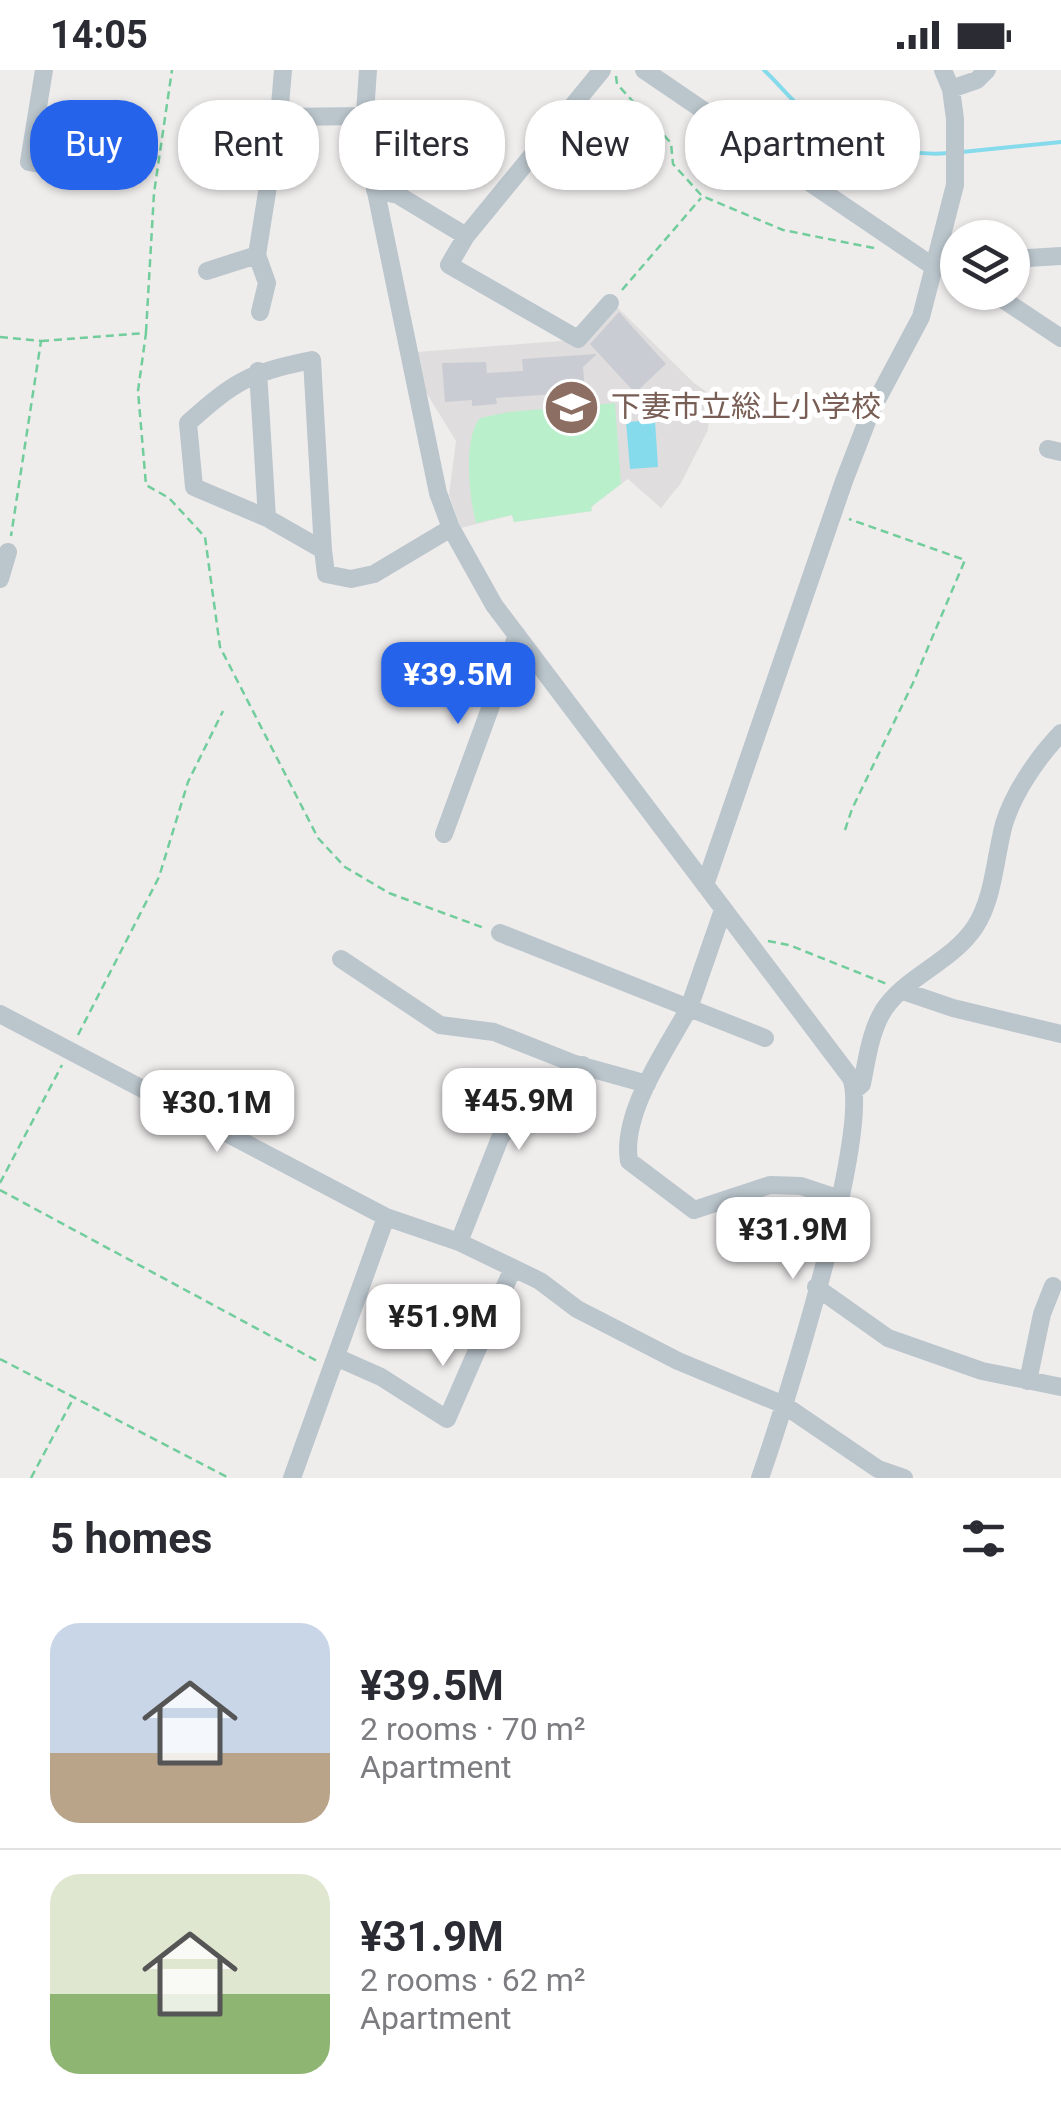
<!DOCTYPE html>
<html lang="en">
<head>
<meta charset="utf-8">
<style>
	body { margin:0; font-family:Roboto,"Noto Sans JP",sans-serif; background:#f2f2f3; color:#2b2b33; height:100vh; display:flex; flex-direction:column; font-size:38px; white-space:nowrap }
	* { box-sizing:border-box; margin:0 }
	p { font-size:32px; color:#7c7c81 }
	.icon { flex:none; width:55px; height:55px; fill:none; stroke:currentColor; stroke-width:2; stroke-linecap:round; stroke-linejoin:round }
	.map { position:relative; height:1408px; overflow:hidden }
	.panel { display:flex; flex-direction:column; background:#fff; flex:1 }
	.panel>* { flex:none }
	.top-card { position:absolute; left:30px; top:30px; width:1002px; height:90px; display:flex; gap:20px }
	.controls { position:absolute; left:940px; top:150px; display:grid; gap:20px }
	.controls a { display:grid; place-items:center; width:90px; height:90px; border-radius:50%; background:#fff; box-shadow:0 2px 8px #0004; font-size:50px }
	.price { position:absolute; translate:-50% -85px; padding:0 22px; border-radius:20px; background:#fff; color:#222; font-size:32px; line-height:65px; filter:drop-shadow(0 2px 5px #0008) }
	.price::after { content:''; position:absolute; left:50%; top:60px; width:30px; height:22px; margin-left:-15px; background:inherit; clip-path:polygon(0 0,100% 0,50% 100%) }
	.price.active { background:#2563eb; color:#fff }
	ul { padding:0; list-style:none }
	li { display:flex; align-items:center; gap:30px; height:250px; padding:0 50px }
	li+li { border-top:2px solid #e1e1e2 }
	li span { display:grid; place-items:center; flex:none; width:280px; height:200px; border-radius:30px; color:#555 }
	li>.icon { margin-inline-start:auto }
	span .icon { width:120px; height:120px; fill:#fffc; stroke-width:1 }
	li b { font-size:42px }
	h2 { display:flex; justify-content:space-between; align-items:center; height:120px; padding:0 50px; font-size:42px }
	.chip { padding:0 35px; border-radius:40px; background:#fff; box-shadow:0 2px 8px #0004; font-size:35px; line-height:90px }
	.chip.active { background:#2563eb; color:#fff }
	.status { display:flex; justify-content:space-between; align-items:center; height:70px; padding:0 50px; background:#fff; direction:ltr }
	.status svg { height:28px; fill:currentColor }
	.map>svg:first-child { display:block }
	.education { fill:#e0ddde }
	.green { fill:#b9efcb }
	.water { fill:#85dbec }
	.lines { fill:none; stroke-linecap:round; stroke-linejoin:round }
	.stream { stroke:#85dbec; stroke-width:4 }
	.building { fill:#c9ccd2 }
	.path { stroke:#71cd9b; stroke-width:2.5; stroke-dasharray:8 5; stroke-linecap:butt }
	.minor { stroke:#bac5cc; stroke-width:18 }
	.labels { text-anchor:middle; stroke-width:10; stroke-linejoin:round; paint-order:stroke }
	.education-label { font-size:30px; fill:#785e54; stroke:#fff; text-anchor:start }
</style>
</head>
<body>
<div class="status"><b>14:05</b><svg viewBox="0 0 49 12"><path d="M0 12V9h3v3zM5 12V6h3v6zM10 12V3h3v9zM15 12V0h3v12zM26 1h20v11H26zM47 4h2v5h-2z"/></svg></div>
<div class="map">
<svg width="1061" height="1408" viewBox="0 0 1061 1408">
	<rect width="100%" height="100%" fill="#efecec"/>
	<path class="education" d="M 615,235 L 694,313 L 711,325 L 708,360 L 681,413 L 661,438 L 628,409 L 598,431 L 591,438 L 592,441 L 514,452 L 512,445 L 461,458 L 449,425 L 456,371 L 424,319 L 417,282 L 573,270 Z"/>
	<path class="green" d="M 615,333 L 621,414 L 591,437 L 592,441 L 514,452 L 512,445 L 476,453 C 469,427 463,368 480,348 L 509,342 Z"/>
	<path class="water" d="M 655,350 L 658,397 L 630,399 L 626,352 Z"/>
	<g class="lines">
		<path class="stream" d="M 764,0 C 781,16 795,35 814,49 C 844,70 911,87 948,83
			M 962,82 L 1061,72"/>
	</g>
	<path class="building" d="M 619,242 L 666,294 L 635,323 L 590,274 Z
		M 597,284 L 583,297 L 585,322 L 496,328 L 497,334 L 472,336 L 472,330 L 445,332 L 442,293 L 486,292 L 487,303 L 523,301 L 522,289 Z"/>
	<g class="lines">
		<path class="path" d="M 616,6 L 617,14 L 671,73 L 673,94 L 702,126 L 783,160 L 879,179
			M 622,220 L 701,128
			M 146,262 L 154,123 L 172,0
			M 0,267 L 41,271 L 11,466
			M 41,271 L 146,263 L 138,321 L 146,415 L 169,428 L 205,467 L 220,577 L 318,768 L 345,797 L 389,823 L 484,858
			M 845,760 L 852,739 L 913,613 L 965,490 L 849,449
			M 768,871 L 789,875 L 887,914
			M 78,965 L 159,807 L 188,712 L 223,641
			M 0,1113 L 62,995
			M 0,1120 L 317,1291
			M 0,1289 L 229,1408
			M 31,1408 L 73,1329"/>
		<path class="minor" d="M 44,0 L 29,92 L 84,102
			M 283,0 L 279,47 L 366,46
			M 368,0 L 365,43 L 369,88 L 438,423 L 451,458 L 494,535 L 851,1008 C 872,1062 783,1343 760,1408
			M 644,0 L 934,197
			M 951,19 L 977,10 L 987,0
			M 375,120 L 398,125 L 466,166 L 602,0
			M 466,166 L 449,195 L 578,269 L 610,233
			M 257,185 L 267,213 L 260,242
			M 937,187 L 958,200
			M 1012,189 L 1061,186
			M 207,201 L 257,185 L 279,47
			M 992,222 L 1061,268
			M 312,290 L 323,480 L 267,448 L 194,417 L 188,353 C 236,310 249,303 312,290 Z
			M 258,301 L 267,448
			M 1048,379 L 1061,382
			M 323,480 L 326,504 L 351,509 L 374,504 L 451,458
			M 0,509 L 8,482
			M 444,764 L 517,565
			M 705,815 L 844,411 L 871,341 L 921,247 L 955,115 L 955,49 L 951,19 L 943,0
			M 500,863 L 689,938 L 723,840
			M 341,889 L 440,955 L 494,962 L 575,994 L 647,1014
			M 903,921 L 953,938 L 1061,964
			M 0,944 L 386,1147 L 459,1172 L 540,1211 L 577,1239 L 678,1291 L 784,1335 L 878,1399 L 904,1408
			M 765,968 L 689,938 C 666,980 621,1043 629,1091 L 694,1140 L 770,1115 L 801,1116 L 840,1129
			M 856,1019 L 862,1014 C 867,989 871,955 888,934 C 912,904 953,890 975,857 C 994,828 995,787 1004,754 C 1014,722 1038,687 1061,663
			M 459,1172 L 500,1068 L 530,1031 L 583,995
			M 816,1217 L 888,1268 L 982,1301 L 1061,1317
			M 336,1287 L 381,1307 L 447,1349 L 513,1198
			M 1028,1311 L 1042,1244 L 1053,1216
			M 292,1408 L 386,1147"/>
	</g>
	<defs>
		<symbol id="school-disc" viewBox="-11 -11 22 22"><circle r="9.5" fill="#8d6e63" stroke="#fff"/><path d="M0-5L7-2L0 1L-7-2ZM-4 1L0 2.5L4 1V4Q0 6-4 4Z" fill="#fff"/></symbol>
	</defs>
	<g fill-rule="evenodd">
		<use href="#school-disc" x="540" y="306" width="63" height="63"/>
	</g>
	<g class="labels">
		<g class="education-label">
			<text x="611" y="347">下妻市立総上小学校</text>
		</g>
	</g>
</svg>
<div class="controls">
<a><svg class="icon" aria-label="layers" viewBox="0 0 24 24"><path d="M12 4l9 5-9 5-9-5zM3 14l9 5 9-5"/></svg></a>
</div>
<b class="price active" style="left:458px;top:657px">¥39.5M</b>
<b class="price" style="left:519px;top:1083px">¥45.9M</b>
<b class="price" style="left:217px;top:1085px">¥30.1M</b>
<b class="price" style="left:793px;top:1212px">¥31.9M</b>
<b class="price" style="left:443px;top:1299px">¥51.9M</b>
<div class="top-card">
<a class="chip active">Buy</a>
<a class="chip">Rent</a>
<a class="chip">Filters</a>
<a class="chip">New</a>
<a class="chip">Apartment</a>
</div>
</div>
<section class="panel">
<h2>5 homes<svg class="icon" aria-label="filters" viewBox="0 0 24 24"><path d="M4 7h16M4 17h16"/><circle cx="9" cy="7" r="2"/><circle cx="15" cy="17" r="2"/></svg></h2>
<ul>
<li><span style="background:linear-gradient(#c9d6e8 65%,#b9a48a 0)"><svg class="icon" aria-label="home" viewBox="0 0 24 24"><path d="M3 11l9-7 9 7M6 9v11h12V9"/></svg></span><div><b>¥39.5M</b><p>2 rooms · 70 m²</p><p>Apartment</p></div></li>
<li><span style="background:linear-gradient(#dfe7d0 60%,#8fb573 0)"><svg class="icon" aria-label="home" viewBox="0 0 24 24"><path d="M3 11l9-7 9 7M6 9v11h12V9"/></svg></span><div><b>¥31.9M</b><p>2 rooms · 62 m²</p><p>Apartment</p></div></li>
</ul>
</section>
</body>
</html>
